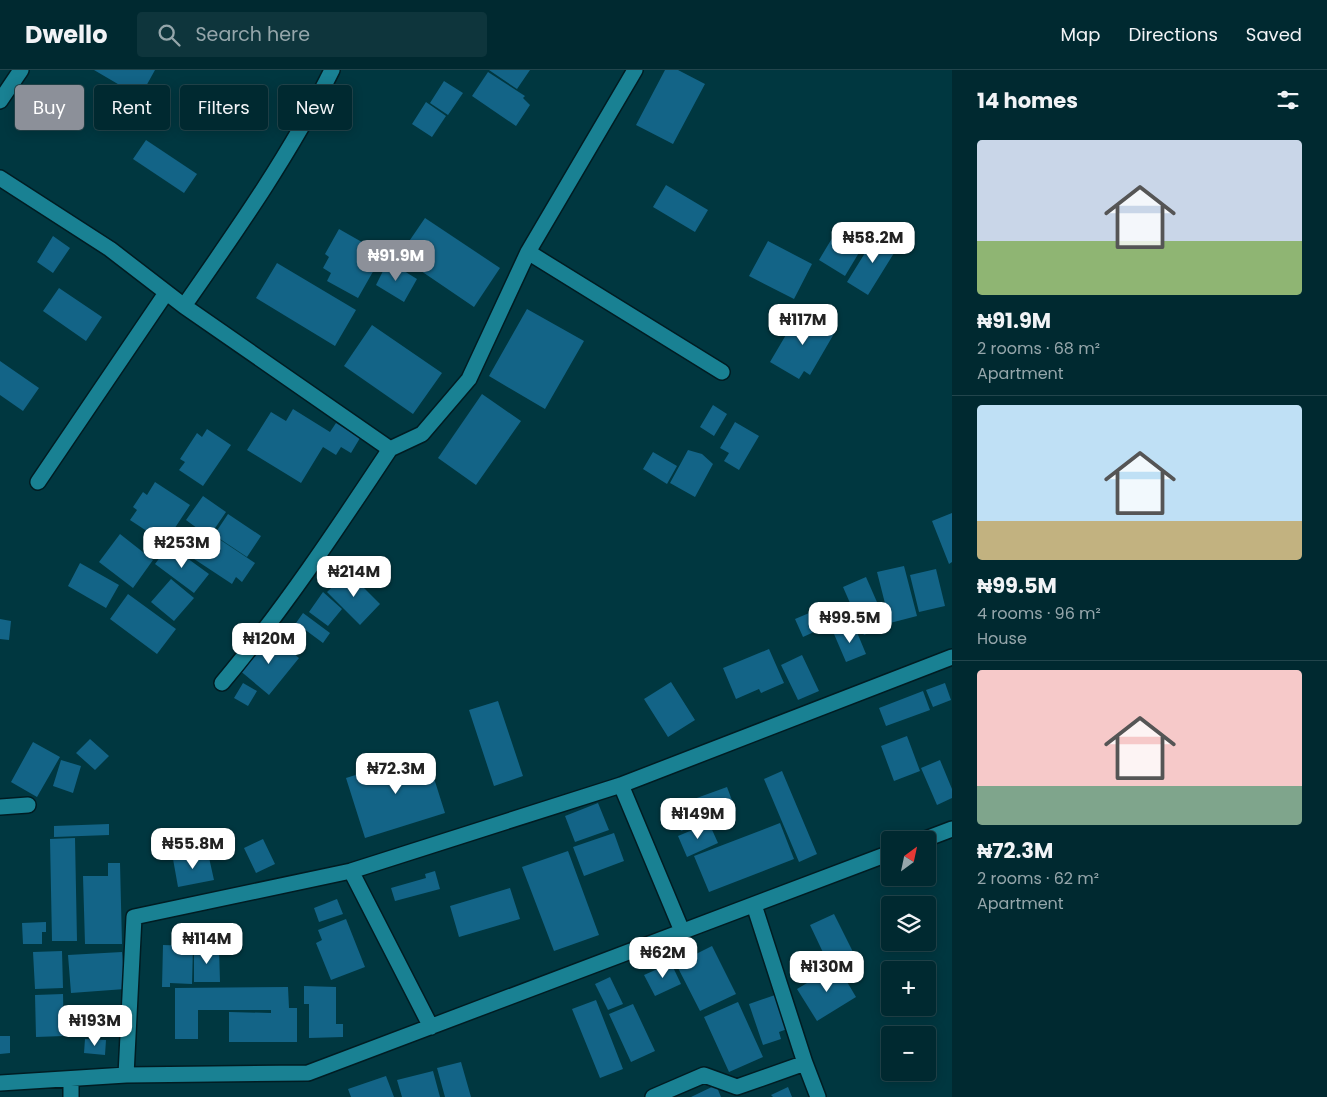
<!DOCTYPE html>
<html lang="en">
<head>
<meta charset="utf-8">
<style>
	body { margin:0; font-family:Poppins,sans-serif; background:#0e353c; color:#f1f3f6; height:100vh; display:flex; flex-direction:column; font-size:19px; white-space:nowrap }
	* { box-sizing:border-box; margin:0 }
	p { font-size:16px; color:#95a6ab }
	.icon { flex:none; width:28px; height:28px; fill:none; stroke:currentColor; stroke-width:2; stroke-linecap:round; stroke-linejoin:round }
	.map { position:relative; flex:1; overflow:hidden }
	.drawer { display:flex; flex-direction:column; background:#002930; width:375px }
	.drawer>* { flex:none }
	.banner { position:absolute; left:15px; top:15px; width:475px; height:45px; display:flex; gap:10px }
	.needle { width:32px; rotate:33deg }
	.fabs { position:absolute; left:881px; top:761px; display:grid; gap:10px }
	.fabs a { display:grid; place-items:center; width:55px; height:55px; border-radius:5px; background:#002930; box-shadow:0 2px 12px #0003,0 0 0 1px #22454c; font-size:25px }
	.price { position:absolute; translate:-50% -42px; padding:0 11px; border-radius:10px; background:#fff; color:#222; font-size:16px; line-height:32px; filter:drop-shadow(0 1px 2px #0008) }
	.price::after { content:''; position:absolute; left:50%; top:30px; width:15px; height:11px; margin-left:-8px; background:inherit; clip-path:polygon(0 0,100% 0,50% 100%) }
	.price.active { background:#8c9099; color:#fff }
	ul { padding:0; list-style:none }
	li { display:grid; align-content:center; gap:10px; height:265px; padding:0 25px }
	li+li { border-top:1px solid #22454c }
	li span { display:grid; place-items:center; height:155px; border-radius:5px; color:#555 }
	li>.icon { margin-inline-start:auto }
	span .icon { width:90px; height:90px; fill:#fffc; stroke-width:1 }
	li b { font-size:21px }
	h2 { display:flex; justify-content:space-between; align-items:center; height:60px; padding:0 25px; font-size:21px }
	.tag { padding:0 18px; border-radius:5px; background:#002930; box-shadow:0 2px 12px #0003,0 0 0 1px #22454c; font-size:18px; line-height:45px }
	.tag.active { background:#8c9099; color:#fff }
	header { display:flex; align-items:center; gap:30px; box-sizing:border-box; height:70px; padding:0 25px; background:#002930; border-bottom:1px solid #22454c }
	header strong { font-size:24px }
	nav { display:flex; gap:28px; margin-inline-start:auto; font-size:18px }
	.search { width:350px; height:45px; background:#0e353c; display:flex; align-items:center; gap:12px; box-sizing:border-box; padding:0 18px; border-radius:5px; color:#95a6ab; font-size:19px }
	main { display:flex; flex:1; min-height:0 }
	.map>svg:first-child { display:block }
	.building { fill:#136487 }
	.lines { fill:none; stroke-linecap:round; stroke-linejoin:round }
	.minor-casing { stroke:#001c22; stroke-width:18 }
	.minor { stroke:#198193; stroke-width:15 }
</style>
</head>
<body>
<header>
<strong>Dwello</strong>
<div class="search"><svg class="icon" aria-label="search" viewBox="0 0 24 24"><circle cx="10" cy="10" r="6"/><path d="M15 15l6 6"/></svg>Search here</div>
<nav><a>Map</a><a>Directions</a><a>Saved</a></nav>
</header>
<main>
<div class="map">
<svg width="952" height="1027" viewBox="0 0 952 1027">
	<rect width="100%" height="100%" fill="#003740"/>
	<path class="building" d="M 94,0 L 155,0 L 140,27 Z
		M 489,0 L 530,0 L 517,19 Z
		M 665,0 L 678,0 L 705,14 L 673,74 L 636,55 Z
		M 488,2 L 525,26 L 523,28 L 530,35 L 516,56 L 472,26 Z
		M 444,11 L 463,23 L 448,45 L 430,33 Z
		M 426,32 L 446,46 L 432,67 L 412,54 Z
		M 146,70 L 197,104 L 184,123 L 133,89 Z
		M 666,115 L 708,140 L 695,162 L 653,137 Z
		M 425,148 L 500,198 L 474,237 L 399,186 Z
		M 840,155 L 866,171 L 845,206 L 819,190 Z
		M 339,159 L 383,184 L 358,228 L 327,211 L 331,203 L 323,198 L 329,187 L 325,184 Z
		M 878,162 L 899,175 L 868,225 L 847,212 Z
		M 53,166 L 70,178 L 53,203 L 37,192 Z
		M 768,171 L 812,194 L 794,229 L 749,206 Z
		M 388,191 L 417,209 L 404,232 L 376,215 Z
		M 277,193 L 356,240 L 335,276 L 256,228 Z
		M 59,218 L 102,247 L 86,271 L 43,241 Z
		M 527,239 L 584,271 L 545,339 L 489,306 Z
		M 800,241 L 835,262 L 810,305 L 804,301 L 799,309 L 770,292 Z
		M 372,255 L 442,303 L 413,344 L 344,296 Z
		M 0,291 L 39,318 L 23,341 L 0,325 Z
		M 482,324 L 521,351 L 476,415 L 438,388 Z
		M 713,335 L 727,344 L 714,366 L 700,357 Z
		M 293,339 L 330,362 L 336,353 L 360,368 L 351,383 L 341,377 L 336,385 L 323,377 L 301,413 L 247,380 L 271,342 L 286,351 Z
		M 735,352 L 759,366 L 739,400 L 724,391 L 729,383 L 720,378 Z
		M 207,359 L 231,375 L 203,416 L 179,400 L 185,392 L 180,389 L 197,363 L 202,367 Z
		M 688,380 L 702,384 L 713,394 L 695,427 L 670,413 Z
		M 653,382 L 677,396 L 667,414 L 643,399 Z
		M 155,412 L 190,435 L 165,473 L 130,450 L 137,440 L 133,437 L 143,422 L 147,425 Z
		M 203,426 L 226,442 L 209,467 L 186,450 Z
		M 952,443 L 952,492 L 949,494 L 932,451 Z
		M 228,444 L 261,466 L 247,487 L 214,465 Z
		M 195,462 L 209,470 L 213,465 L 255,493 L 242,512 L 236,507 L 232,514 L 182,481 Z
		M 120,464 L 153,490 L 133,518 L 99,492 Z
		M 169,475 L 209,504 L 194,523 L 155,494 Z
		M 80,493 L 119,515 L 106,538 L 68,516 Z
		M 904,496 L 917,546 L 890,553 L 877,502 Z
		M 936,499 L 945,536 L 919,542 L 910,505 Z
		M 348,502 L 380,534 L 360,555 L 327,522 Z
		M 866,507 L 887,555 L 864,565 L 843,517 Z
		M 171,509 L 194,528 L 174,551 L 151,532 Z
		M 323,522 L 342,539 L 328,556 L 309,542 Z
		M 128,524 L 176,559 L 157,584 L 110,549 Z
		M 821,538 L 829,555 L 803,567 L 795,549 Z
		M 303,543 L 330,563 L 323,573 L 296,553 Z
		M 0,549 L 11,551 L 9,570 L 0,569 Z
		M 854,555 L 866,584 L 846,592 L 834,564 Z
		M 273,567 L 299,588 L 269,625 L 238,599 L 256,578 L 261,582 Z
		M 769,579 L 784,613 L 761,623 L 759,619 L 736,629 L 723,598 Z
		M 802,585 L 819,621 L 798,630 L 781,595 Z
		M 671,612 L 695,650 L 668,667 L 644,629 Z
		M 243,613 L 257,621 L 248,636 L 234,628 Z
		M 945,613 L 951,630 L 933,637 L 926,620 Z
		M 923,621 L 930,640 L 886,656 L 879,638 Z
		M 498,631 L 523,706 L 494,716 L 469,640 Z
		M 907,666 L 920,701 L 894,711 L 881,676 Z
		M 90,669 L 109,686 L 95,700 L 76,683 Z
		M 33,672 L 60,687 L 37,727 L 11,712 Z
		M 426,683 L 445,743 L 365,768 L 346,708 Z
		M 61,690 L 81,696 L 73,723 L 53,716 Z
		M 940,690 L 952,719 L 952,728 L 937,735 L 921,698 Z
		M 782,701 L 817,784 L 799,792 L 764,709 Z
		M 727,717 L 736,741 L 681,761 L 672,737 Z
		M 598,733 L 609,760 L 575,772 L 565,746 Z
		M 709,753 L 718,773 L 687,787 L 678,766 Z
		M 780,753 L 794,789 L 709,822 L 694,786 Z
		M 109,754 L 109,765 L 54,767 L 54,756 Z
		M 614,763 L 624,791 L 584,806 L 573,777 Z
		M 75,768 L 77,871 L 52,871 L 50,769 Z
		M 263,769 L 275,794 L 256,803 L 244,778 Z
		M 568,781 L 599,865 L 554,881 L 522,797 Z
		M 208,783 L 214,810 L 178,817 L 173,789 Z
		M 108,793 L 120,793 L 122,874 L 85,874 L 83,806 L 108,806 Z
		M 435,801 L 440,819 L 395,831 L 391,818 L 426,808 L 425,804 Z
		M 510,818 L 520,849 L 459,867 L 450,836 Z
		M 337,829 L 343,844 L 319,852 L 314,838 Z
		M 834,844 L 853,882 L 828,893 L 810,855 Z
		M 346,849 L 365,897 L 331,910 L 316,873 L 322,870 L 318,860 Z
		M 46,852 L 46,862 L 42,862 L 42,874 L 23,874 L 22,853 Z
		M 163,875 L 193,876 L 192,914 L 170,913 L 170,917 L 162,917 Z
		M 712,876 L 736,924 L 700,941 L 676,894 Z
		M 194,877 L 219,877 L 220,912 L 194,912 Z
		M 62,881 L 63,918 L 35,919 L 33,882 Z
		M 122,882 L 125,919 L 71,923 L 68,885 Z
		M 671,893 L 681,914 L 655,926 L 644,905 Z
		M 837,895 L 856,927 L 817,951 L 797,919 Z
		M 610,907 L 623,934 L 608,940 L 595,914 Z
		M 304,916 L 336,917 L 336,954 L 343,954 L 343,967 L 309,968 L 309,934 L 304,934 Z
		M 288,917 L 289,938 L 297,938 L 297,972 L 229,972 L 229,942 L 271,943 L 271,940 L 198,940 L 198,969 L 175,969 L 175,918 Z
		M 63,924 L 64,966 L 36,967 L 35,925 Z
		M 778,924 L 790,958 L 779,962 L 781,969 L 763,975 L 749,934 Z
		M 596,930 L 623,999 L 600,1008 L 572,939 Z
		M 738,932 L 763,987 L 729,1002 L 704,947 Z
		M 633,934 L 655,981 L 631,992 L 609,944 Z
		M 0,966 L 10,966 L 10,983 L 0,984 Z
		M 85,969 L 106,970 L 105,985 L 84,983 Z
		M 461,992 L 471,1027 L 445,1027 L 437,998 Z
		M 433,1001 L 440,1027 L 402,1027 L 397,1010 Z
		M 386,1006 L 394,1027 L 351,1027 L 348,1019 Z
		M 716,1015 L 721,1027 L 691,1027 Z
		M 788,1017 L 792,1027 L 773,1027 L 771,1025 Z"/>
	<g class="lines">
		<defs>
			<path id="minor" d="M 0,31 L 21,0
				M 0,108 L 110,179 L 184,236 L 390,379 L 422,364 L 469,309 L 528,182 L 635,0
				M 528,182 L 722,302
				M 184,236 C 237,160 291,83 332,0
				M 38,412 L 166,223
				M 222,613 C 284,539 337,459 390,379
				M 621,715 L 682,861
				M 0,737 L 28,735
				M 923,770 L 952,759
				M 351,801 L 431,957
				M 754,835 L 805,993
				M 126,1005 L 134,847 L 351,801 L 621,715 L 952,587
				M 0,1013 L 126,1005 L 308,1003 L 890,783
				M 71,1027 L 71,1009
				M 653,1027 L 704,1005 L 737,1017 L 805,993 L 818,1027"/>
		</defs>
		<use href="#minor" class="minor-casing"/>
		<use href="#minor" class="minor"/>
	</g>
</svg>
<div class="fabs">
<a><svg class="needle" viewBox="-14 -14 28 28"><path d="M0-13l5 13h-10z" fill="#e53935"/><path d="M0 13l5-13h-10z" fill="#95a6ab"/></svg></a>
<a><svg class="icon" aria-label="layers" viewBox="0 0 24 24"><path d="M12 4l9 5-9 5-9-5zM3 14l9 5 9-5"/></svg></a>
<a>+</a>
<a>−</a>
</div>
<b class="price" style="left:873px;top:194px">₦58.2M</b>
<b class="price active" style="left:396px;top:212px">₦91.9M</b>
<b class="price" style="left:803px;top:276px">₦117M</b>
<b class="price" style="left:182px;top:499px">₦253M</b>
<b class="price" style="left:354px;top:528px">₦214M</b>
<b class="price" style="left:850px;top:574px">₦99.5M</b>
<b class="price" style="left:269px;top:595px">₦120M</b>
<b class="price" style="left:396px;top:725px">₦72.3M</b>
<b class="price" style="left:698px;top:770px">₦149M</b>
<b class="price" style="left:193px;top:800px">₦55.8M</b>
<b class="price" style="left:207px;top:895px">₦114M</b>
<b class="price" style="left:663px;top:909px">₦62M</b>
<b class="price" style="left:827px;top:923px">₦130M</b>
<b class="price" style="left:95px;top:977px">₦193M</b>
<div class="banner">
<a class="tag active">Buy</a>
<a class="tag">Rent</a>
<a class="tag">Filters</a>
<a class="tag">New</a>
</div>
</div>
<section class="drawer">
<h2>14 homes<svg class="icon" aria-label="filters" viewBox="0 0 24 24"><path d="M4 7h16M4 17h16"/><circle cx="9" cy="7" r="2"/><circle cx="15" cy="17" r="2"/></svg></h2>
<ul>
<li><span style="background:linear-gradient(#c9d6e8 65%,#8fb573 0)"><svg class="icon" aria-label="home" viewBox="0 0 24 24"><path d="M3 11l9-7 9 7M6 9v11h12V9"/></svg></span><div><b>₦91.9M</b><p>2 rooms · 68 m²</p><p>Apartment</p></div></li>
<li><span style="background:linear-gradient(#bfe0f5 75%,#c2b280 0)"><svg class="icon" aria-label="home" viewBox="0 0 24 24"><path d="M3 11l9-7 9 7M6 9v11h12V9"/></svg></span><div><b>₦99.5M</b><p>4 rooms · 96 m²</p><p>House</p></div></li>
<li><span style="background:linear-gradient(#f6c9c9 75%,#7fa58c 0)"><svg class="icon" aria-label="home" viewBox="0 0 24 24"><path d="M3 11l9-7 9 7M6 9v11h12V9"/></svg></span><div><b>₦72.3M</b><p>2 rooms · 62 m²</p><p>Apartment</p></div></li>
</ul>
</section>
</main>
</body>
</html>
